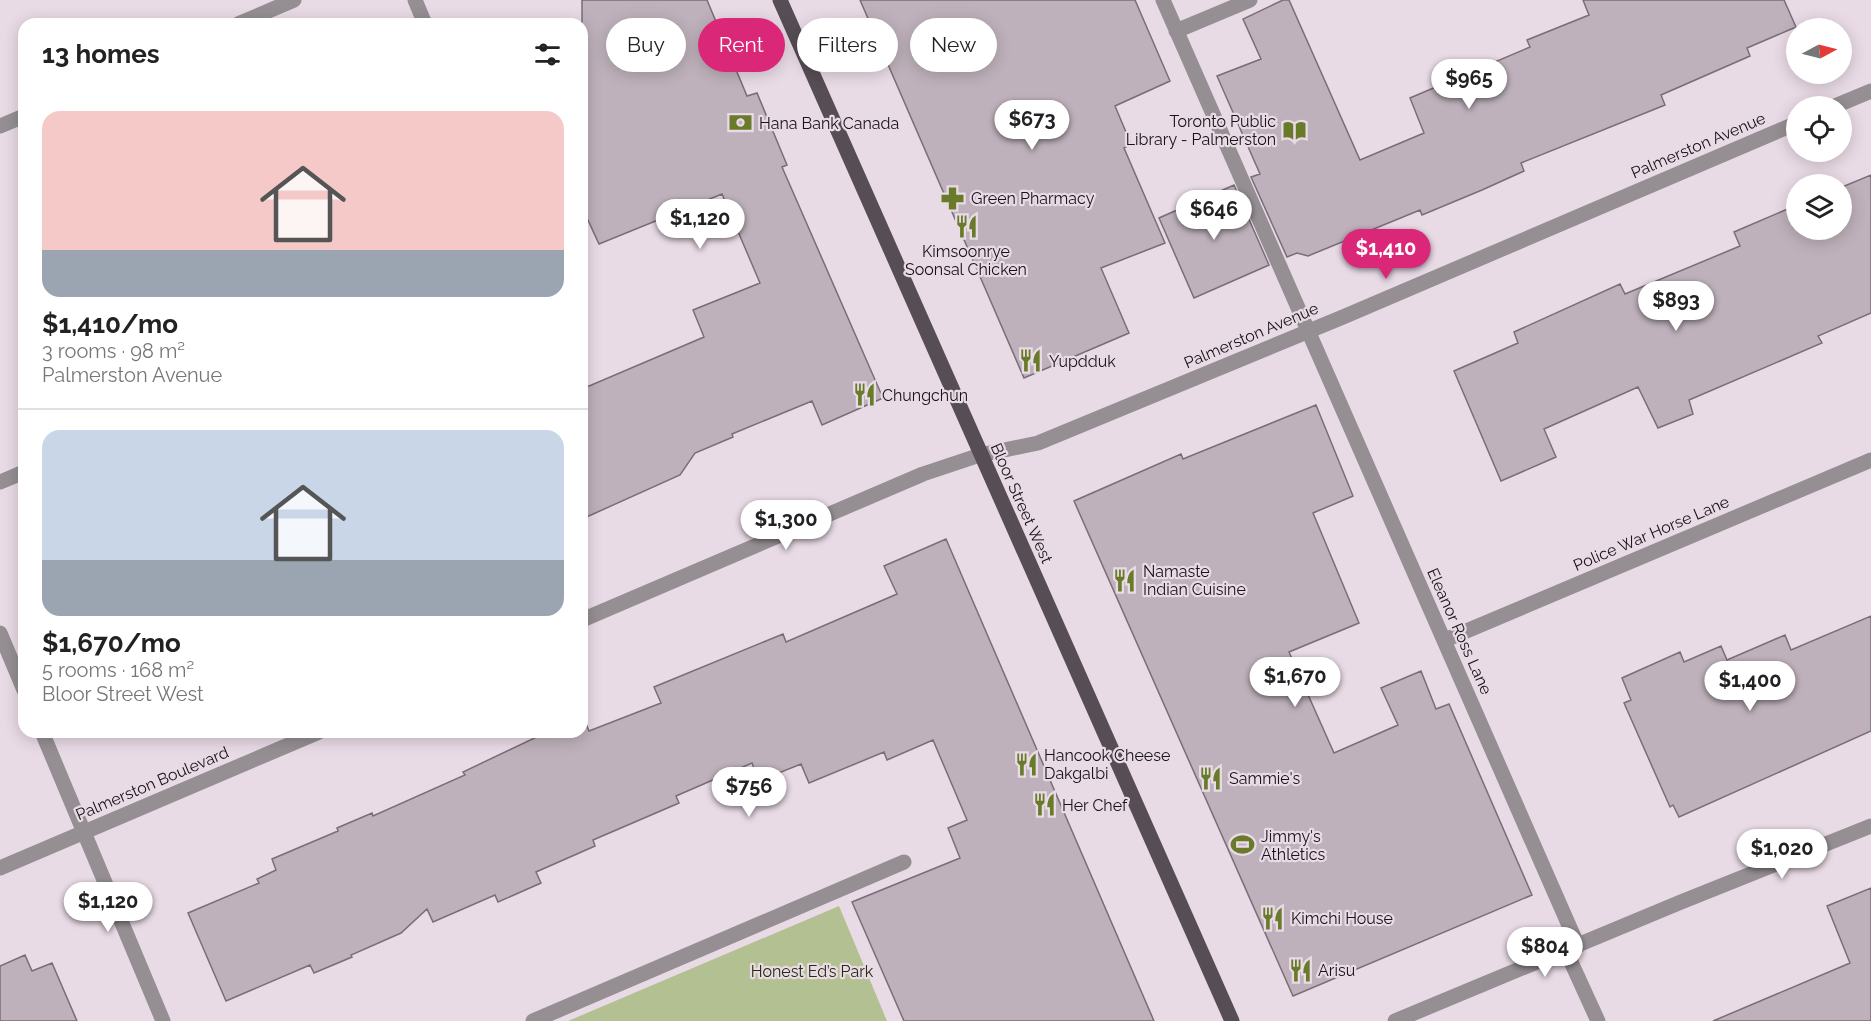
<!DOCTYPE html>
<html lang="en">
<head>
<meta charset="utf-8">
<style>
	body { margin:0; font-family:Raleway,sans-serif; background:#f2f2f2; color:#222; height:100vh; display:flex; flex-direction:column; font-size:22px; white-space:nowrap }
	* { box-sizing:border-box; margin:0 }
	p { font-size:20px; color:#767676 }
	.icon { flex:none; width:33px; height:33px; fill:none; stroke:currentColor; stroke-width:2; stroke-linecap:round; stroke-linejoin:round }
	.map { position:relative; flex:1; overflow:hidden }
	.panel { position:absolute; left:18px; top:18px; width:570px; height:720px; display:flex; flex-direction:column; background:#fff; border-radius:18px; box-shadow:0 3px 15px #0003 }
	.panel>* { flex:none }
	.hud { position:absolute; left:606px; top:18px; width:570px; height:54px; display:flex; gap:12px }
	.needle { width:39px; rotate:83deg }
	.fabs { position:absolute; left:1786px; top:18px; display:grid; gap:12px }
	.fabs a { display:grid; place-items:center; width:66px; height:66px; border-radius:50%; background:#fff; box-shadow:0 3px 15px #0003; font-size:30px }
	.price { position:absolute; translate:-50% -51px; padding:0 14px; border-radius:21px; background:#fff; color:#222; font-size:20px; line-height:39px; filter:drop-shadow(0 2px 3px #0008) }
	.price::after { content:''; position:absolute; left:50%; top:36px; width:18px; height:14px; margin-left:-9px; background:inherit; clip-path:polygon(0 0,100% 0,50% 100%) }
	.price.selected { background:#db2777; color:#fff }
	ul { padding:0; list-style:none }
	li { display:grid; align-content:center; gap:12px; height:318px; padding:0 24px }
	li+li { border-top:2px solid #e0e0e0 }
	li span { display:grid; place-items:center; height:186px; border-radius:18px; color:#555 }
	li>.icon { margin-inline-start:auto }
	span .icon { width:108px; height:108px; fill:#fffc; stroke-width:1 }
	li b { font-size:26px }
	h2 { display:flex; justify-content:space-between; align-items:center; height:72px; padding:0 24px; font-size:26px }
	.chip { padding:0 21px; border-radius:27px; background:#fff; box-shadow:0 3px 15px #0003; font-size:21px; line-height:54px }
	.chip.selected { background:#db2777; color:#fff }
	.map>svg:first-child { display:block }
	.green { fill:#b3c091 }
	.building { fill:#beb1bb; stroke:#796d77; stroke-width:1.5 }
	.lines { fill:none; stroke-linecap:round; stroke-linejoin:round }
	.minor { stroke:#958f93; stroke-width:15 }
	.major { stroke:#574d55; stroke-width:15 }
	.labels { text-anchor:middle; stroke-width:4.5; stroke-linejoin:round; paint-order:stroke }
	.poi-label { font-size:16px; fill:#171316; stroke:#e9dbe6; text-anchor:start }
	.street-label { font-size:16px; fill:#171316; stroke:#e9dbe6 }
	.park-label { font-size:16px; fill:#252d0d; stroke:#e9dbe6 }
</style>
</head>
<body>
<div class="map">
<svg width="1871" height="1021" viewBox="0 0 1871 1021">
	<rect width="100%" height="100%" fill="#e9dbe6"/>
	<path class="green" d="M 839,906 L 887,1021 L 568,1021 Z"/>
	<path class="building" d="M 582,0 L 707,0 L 747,96 L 757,93 L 787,165 L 782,167 L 883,398 L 822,425 L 812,401 L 732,434 L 733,437 L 695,453 L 680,475 L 582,519 L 582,389 L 704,337 L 693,310 L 760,283 L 722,194 L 599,244 L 582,207 Z
		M 860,0 L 1135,0 L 1170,81 L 1115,106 L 1131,144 L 1124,148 L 1165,243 L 1101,268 L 1129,333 L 1024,378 Z
		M 1283,0 L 1289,0 L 1360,160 L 1424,133 L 1410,98 L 1530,47 L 1527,40 L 1589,15 L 1583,0 L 1784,0 L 1796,27 L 1747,48 L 1750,56 L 1661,95 L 1665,105 L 1521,163 L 1524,171 L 1482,190 L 1422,215 L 1420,210 L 1308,256 L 1297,253 L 1287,257 L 1251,177 L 1260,174 L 1217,76 L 1261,59 L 1243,19 Z
		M 1871,175 L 1871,313 L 1818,336 L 1822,343 L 1689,400 L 1693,414 L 1658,428 L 1638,387 L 1544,429 L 1556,457 L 1501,481 L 1454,371 L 1518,343 L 1514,332 L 1620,284 L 1625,294 L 1740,246 L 1734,232 L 1797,205 L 1797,230 L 1842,230 L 1842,187 Z
		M 1234,185 L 1269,265 L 1194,298 L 1159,218 Z
		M 1316,405 L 1353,496 L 1313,513 L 1359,623 L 1289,652 L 1334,753 L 1398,725 L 1381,688 L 1421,671 L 1436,709 L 1449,704 L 1532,895 L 1293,996 L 1074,501 L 1181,454 L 1183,459 Z
		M 946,539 L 1154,1021 L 904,1021 L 852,902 L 960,858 L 948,828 L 967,820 L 933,740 L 887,760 L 884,752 L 809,783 L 801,764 L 759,781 L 752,763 L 676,796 L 679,803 L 593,840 L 595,846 L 536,872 L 541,883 L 498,902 L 495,895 L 433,922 L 427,909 L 401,933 L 351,955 L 352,957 L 314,973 L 310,965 L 226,1001 L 188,913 L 259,883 L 257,879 L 276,870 L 272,859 L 338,831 L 337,828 L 372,813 L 373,816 L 465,775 L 463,772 L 547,732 L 582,732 L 583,716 L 589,731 L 661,703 L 654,687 L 783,634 L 786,642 L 897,594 L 884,566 Z
		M 1871,616 L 1871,731 L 1679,817 L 1673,805 L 1670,807 L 1624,703 L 1631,700 L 1622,678 L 1680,652 L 1684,662 L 1721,646 L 1727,660 L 1785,635 L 1791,650 Z
		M 1871,888 L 1871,1021 L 1713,1021 L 1850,963 L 1827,906 Z
		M 25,955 L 32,971 L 52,963 L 77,1021 L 0,1021 L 0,966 Z"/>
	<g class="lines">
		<path class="minor" d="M 415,0 L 425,24
			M 1163,0 L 1578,946
			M 238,24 L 294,0
			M 1176,31 L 1250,0
			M 1835,106 L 1871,91
			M 0,126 L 24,116
			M 0,482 L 24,472
			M 582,620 L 923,474 L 980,455 L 1038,443 L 1343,317 L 1797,123
			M 0,633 L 24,690
			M 1445,640 L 1871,460
			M 42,732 L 163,1021
			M 0,868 L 319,732
			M 1566,951 L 1598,1021
			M 533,1021 L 904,862
			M 1395,1021 L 1681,902 L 1871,826"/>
		<path class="major" d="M 780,0 L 1232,1021"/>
	</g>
	<defs>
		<symbol id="bank-bare" viewBox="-9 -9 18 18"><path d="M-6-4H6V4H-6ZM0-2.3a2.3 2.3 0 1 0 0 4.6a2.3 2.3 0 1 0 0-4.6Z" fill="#697b2a" stroke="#e9dbe6" stroke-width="2.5" paint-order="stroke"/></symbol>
		<symbol id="library-bare" viewBox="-9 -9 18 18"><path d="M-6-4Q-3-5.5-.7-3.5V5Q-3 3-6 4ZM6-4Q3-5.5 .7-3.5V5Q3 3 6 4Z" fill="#697b2a" stroke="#e9dbe6" stroke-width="2.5" paint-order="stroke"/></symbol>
		<symbol id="pharmacy-bare" viewBox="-9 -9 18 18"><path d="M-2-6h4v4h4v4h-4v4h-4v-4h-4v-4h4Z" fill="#697b2a" stroke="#e9dbe6" stroke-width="2.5" paint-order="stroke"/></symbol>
		<symbol id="restaurant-bare" viewBox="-9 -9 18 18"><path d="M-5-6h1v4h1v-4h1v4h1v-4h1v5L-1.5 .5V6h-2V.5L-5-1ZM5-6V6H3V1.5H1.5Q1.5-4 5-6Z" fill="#697b2a" stroke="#e9dbe6" stroke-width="2.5" paint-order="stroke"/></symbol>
		<symbol id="stadium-bare" viewBox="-9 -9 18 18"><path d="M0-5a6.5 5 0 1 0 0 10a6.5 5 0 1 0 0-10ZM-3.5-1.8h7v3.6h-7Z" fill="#697b2a" stroke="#e9dbe6" stroke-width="2.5" paint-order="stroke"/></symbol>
	</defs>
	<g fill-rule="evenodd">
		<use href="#bank-bare" x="724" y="106" width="33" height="33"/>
		<use href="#library-bare" x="1278" y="114" width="33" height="33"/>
		<use href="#pharmacy-bare" x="936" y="182" width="33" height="33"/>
		<use href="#restaurant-bare" x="950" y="210" width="33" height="33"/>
		<use href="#restaurant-bare" x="1014" y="344" width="33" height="33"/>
		<use href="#restaurant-bare" x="848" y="378" width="33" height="33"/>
		<use href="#restaurant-bare" x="1108" y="564" width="33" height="33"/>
		<use href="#restaurant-bare" x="1010" y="748" width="33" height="33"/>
		<use href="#restaurant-bare" x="1194" y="762" width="33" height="33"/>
		<use href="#restaurant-bare" x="1028" y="788" width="33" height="33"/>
		<use href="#stadium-bare" x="1226" y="828" width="33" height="33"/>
		<use href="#restaurant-bare" x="1256" y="902" width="33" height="33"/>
		<use href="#restaurant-bare" x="1284" y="954" width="33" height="33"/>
	</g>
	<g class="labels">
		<g class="poi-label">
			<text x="1276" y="127" text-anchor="end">Toronto Public<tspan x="1276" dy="18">Library - Palmerston</tspan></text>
			<text x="759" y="129">Hana Bank Canada</text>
			<text x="971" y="204">Green Pharmacy</text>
			<text x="966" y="257" text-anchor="middle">Kimsoonrye<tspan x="966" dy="18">Soonsal Chicken</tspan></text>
			<text x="1049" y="367">Yupdduk</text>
			<text x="882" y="401">Chungchun</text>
			<text x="1143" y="577">Namaste<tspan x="1143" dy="18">Indian Cuisine</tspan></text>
			<text x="1044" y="761">Hancook Cheese<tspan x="1044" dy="18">Dakgalbi</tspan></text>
			<text x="1229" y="784">Sammie's</text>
			<text x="1062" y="811">Her Chef</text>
			<text x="1261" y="842">Jimmy's<tspan x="1261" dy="18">Athletics</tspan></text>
			<text x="1291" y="924">Kimchi House</text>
			<text x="1318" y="976">Arisu</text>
		</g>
		<g class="street-label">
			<text transform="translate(1698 145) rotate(-23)" y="6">Palmerston Avenue</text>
			<text transform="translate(1251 335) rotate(-23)" y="6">Palmerston Avenue</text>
			<text transform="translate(1022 503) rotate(66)" y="6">Bloor Street West</text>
			<text transform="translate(1651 533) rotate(-23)" y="6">Police War Horse Lane</text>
			<text transform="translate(1460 631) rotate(66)" y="6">Eleanor Ross Lane</text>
			<text transform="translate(152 783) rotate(-23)" y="6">Palmerston Boulevard</text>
		</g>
		<g class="park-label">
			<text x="812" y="977">Honest Ed’s Park</text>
		</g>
	</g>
</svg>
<div class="fabs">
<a><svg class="needle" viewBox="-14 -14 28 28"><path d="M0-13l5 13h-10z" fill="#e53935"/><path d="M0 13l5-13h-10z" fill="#767676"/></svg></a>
<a><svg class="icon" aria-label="locate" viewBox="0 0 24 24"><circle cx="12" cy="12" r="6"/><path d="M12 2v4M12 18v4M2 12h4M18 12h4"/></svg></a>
<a><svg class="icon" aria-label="layers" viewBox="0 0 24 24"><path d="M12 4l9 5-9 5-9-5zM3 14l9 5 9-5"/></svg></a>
</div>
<b class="price" style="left:1469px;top:110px">$965</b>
<b class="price" style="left:1032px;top:151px">$673</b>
<b class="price" style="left:1214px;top:241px">$646</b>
<b class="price" style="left:700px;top:250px">$1,120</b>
<b class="price selected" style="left:1386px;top:280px">$1,410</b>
<b class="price" style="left:1676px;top:332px">$893</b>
<b class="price" style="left:786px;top:551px">$1,300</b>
<b class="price" style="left:1295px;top:708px">$1,670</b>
<b class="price" style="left:1750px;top:712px">$1,400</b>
<b class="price" style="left:749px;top:818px">$756</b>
<b class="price" style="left:1782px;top:880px">$1,020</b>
<b class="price" style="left:108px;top:933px">$1,120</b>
<b class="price" style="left:1545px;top:978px">$804</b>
<div class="hud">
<a class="chip">Buy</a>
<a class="chip selected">Rent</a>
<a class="chip">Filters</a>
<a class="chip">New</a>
</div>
<section class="panel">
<h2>13 homes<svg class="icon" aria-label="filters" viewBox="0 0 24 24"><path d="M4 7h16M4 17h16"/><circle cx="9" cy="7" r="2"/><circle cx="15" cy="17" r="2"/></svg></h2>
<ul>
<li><span style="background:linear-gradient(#f6c9c9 75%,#9aa5b1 0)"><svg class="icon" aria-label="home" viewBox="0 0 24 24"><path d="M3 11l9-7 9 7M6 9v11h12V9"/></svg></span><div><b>$1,410/mo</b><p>3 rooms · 98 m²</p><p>Palmerston Avenue</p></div></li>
<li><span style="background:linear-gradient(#c9d6e8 70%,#9aa5b1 0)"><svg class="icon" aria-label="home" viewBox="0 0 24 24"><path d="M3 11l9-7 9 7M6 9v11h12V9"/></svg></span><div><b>$1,670/mo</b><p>5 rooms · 168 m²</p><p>Bloor Street West</p></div></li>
</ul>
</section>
</div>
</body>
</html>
